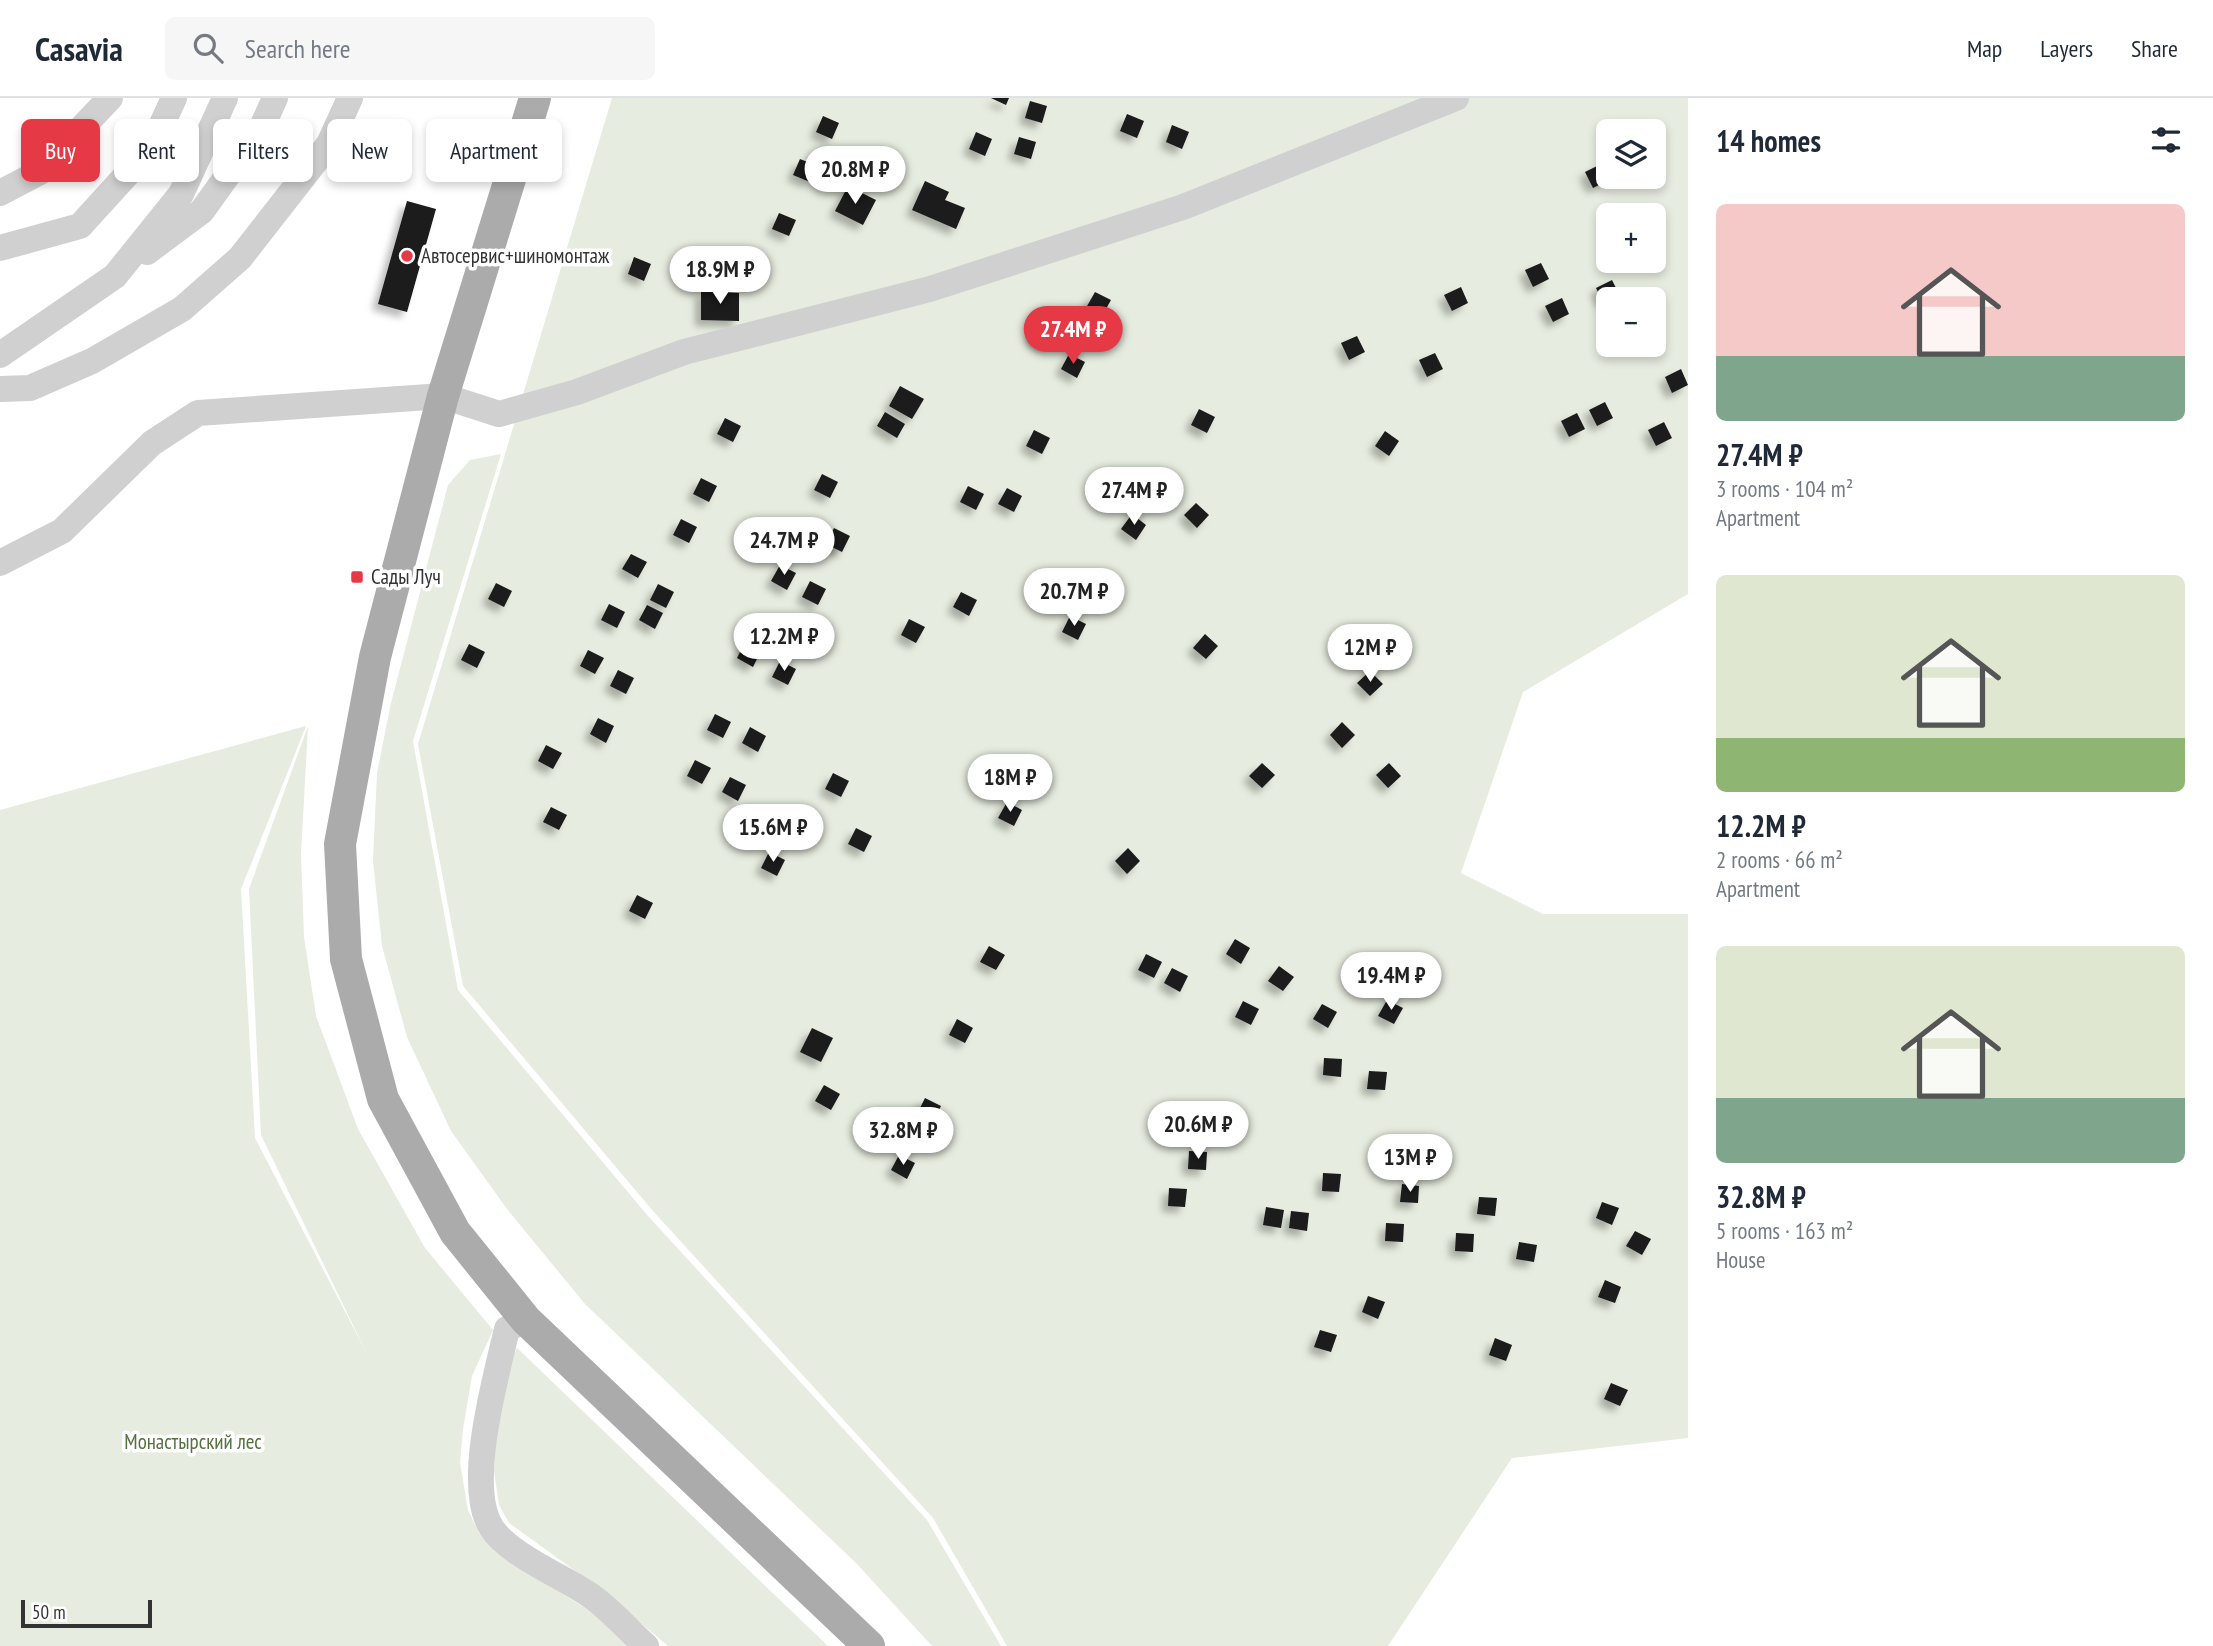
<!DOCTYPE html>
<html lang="en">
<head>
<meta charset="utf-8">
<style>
	body { margin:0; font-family:"PT Sans Narrow",sans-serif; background:#f6f6f7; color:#1f2937; height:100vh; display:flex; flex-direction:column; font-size:26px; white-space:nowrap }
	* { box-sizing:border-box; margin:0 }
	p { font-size:23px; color:#747a83 }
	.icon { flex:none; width:38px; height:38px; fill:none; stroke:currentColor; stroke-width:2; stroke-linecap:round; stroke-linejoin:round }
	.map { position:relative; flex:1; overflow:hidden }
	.side { display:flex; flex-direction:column; background:#fff; width:525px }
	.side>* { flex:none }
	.hud { position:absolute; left:21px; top:21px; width:665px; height:63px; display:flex; gap:14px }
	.fabs { position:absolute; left:1596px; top:21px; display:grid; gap:14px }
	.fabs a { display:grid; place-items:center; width:70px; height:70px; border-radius:10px; background:#fff; box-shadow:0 4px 10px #0003; font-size:35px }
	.scale { position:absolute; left:21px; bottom:18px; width:131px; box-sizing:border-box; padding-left:7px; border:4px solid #333; border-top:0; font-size:19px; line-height:24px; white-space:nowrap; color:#333; -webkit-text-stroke:5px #fff; paint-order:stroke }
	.price { position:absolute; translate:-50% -60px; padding:0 16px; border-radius:24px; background:#fff; color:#222; font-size:23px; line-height:46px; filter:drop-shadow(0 2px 4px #0008) }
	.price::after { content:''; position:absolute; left:50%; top:42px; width:21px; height:16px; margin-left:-10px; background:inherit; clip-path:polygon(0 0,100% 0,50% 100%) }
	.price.selected { background:#e63946; color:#fff }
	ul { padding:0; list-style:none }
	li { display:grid; align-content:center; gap:14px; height:371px; padding:0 28px }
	li span { display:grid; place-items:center; height:217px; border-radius:10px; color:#555 }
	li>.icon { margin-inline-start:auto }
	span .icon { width:126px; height:126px; fill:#fffc; stroke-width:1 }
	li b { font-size:30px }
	h2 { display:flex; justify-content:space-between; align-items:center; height:84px; padding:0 28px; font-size:30px }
	.tag { padding:0 24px; border-radius:10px; background:#fff; box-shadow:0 4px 10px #0003; font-size:24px; line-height:63px }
	.tag.selected { background:#e63946; color:#fff }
	header { display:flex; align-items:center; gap:42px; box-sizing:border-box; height:98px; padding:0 35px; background:#fff; border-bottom:2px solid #e0e1e3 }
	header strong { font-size:33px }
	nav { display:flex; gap:38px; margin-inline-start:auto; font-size:24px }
	.search { width:490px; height:63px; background:#f6f6f7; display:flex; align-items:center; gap:18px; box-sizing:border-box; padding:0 24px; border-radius:10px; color:#747a83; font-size:26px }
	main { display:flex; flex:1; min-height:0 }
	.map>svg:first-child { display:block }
	.green { fill:#e6ecdf; fill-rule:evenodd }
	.building { fill:#1a1a1a; filter:url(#shadow) }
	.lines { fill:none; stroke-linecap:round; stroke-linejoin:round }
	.minor { stroke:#d0d0d0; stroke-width:26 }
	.major { stroke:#ababab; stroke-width:32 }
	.poi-dot { fill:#e63946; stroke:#fff; stroke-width:2.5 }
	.labels { text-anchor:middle; stroke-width:7; stroke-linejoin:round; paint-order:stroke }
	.poi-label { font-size:21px; fill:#333; stroke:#fff; text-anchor:start }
	.park-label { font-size:21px; fill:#56703f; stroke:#fff }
</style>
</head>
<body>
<header>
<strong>Casavia</strong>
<div class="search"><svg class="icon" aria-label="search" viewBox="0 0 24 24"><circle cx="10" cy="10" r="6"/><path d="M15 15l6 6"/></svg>Search here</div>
<nav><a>Map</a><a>Layers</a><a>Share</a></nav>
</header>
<main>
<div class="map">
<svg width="1688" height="1548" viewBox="0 0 1688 1548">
	<defs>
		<filter id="shadow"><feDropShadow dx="-6" dy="6" stdDeviation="3.5" flood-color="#0004"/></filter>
	</defs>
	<rect width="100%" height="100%" fill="#fff"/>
	<path class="green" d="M 612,0 L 1688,0 L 1688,496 L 1523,594 L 1461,775 L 1543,816 L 1688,816 L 1688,1340 L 1512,1360 L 1388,1548 L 1007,1548 L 933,1420 L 653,1113 L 463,888 L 418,646 ZM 1608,33 L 1654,33 L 1654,79 L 1608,79 ZM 1608,117 L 1654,117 L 1654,163 L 1608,163 ZM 1608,201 L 1654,201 L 1654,247 L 1608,247 Z
		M 501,356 L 413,643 L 458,892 L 648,1118 L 927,1422 L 1001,1548 L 932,1548 L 857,1466 L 585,1206 L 507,1111 L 451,1033 L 407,939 L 382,848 L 373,763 L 377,675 L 391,605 L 448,387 L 470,362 Z
		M 306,628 L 241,791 L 255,1040 L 366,1254 L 261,1037 L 249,791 L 308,628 L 301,756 L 304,839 L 316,918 L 358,1031 L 425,1150 L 493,1232 L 472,1278 L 463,1331 L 460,1364 L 468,1412 L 479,1435 L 503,1459 L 582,1508 L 636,1548 L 0,1548 L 0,712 Z
		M 517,1250 L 828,1548 L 668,1548 L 603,1493 L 509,1425 L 499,1407 L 494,1373 L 496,1339 L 505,1272 Z"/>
	<path class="building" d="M 991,0 L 1009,0 L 1006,7 Z
		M 1030,3 L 1047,8 L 1042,25 L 1025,20 Z
		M 1127,16 L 1144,23 L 1137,40 L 1120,33 Z
		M 823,18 L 839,25 L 832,41 L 816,34 Z
		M 1172,27 L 1189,34 L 1182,51 L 1166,44 Z
		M 976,34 L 992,41 L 985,58 L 969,51 Z
		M 1019,39 L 1036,44 L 1031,61 L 1014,56 Z
		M 800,61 L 817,68 L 810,84 L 793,77 Z
		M 1601,66 L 1609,82 L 1593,90 L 1585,74 Z
		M 925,83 L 949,94 L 945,102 L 965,110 L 956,131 L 912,112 Z
		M 848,88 L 876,102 L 863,127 L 835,113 Z
		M 407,103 L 436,111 L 407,214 L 378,206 Z
		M 779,115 L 796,122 L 789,138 L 772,131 Z
		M 634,159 L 651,166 L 644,183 L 628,176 Z
		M 1541,165 L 1549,181 L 1533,189 L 1525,172 Z
		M 1612,182 L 1620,198 L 1608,201 L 1604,206 L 1596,190 Z
		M 1461,189 L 1468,205 L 1452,213 L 1444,197 Z
		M 701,193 L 739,195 L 739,223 L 701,222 Z
		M 1095,194 L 1111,202 L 1102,218 L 1086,210 Z
		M 1562,200 L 1569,216 L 1553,224 L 1545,208 Z
		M 1040,224 L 1056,232 L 1048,248 L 1032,240 Z
		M 1357,238 L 1365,254 L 1349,262 L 1341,245 Z
		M 1435,255 L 1443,271 L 1427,279 L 1419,262 Z
		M 1069,256 L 1085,264 L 1077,280 L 1061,271 Z
		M 1681,271 L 1688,287 L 1672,295 L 1665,279 Z
		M 900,288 L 924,301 L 912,321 L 889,308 Z
		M 1605,304 L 1613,320 L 1597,328 L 1589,312 Z
		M 1199,311 L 1215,319 L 1207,335 L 1191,327 Z
		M 885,314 L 905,326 L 897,340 L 877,328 Z
		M 1577,315 L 1585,331 L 1569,339 L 1561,323 Z
		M 725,320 L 741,328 L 733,344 L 717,336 Z
		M 1664,324 L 1672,340 L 1656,348 L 1648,332 Z
		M 1034,332 L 1050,340 L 1042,356 L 1026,348 Z
		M 1385,333 L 1399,343 L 1389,358 L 1375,348 Z
		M 822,376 L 838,384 L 830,400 L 814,392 Z
		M 701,380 L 717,388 L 709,404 L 693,396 Z
		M 968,388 L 984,396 L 976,412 L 960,404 Z
		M 1007,390 L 1022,398 L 1014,414 L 998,406 Z
		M 1196,405 L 1209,417 L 1197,430 L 1184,417 Z
		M 1132,416 L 1146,427 L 1136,442 L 1121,431 Z
		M 681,421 L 697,429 L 689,445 L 673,437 Z
		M 834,430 L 850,438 L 842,454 L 826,446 Z
		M 631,456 L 647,464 L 638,480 L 622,471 Z
		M 780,467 L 796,475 L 787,492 L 771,483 Z
		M 1094,473 L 1110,482 L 1101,498 L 1085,489 Z
		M 810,483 L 826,491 L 818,507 L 802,499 Z
		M 496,485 L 512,493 L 504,509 L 488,501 Z
		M 658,486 L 674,494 L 666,510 L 650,502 Z
		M 961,494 L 977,502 L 969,518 L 953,509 Z
		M 609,506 L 625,514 L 617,530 L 601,522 Z
		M 647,507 L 663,515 L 655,531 L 639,522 Z
		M 1070,518 L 1086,526 L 1078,542 L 1062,534 Z
		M 909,521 L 925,529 L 916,545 L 901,537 Z
		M 1205,536 L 1218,548 L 1206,561 L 1193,550 Z
		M 745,544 L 761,553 L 753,569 L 737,560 Z
		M 469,546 L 485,554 L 477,570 L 461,562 Z
		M 588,552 L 604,560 L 595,576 L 580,568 Z
		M 780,563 L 796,571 L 788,587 L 772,579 Z
		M 618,572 L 634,580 L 626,596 L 610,588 Z
		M 1370,573 L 1383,586 L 1370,598 L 1357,585 Z
		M 715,616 L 731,624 L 723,640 L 707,632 Z
		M 598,620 L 614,628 L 606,645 L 590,636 Z
		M 1342,624 L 1355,637 L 1342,650 L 1330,637 Z
		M 750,629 L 766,638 L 758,654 L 742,645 Z
		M 546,647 L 562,655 L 553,671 L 538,663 Z
		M 695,662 L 711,670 L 702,686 L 687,678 Z
		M 1262,665 L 1275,677 L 1262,690 L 1249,678 Z
		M 1389,665 L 1401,678 L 1388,690 L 1376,677 Z
		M 833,675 L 849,683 L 841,699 L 825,691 Z
		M 730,679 L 746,687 L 738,703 L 722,694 Z
		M 1007,704 L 1022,712 L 1014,728 L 998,720 Z
		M 551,709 L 567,717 L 559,732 L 543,724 Z
		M 856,730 L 872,738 L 864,754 L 848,746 Z
		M 1128,750 L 1140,763 L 1127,776 L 1115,763 Z
		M 769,754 L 785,762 L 777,778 L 761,770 Z
		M 637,797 L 653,805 L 645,821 L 629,813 Z
		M 1235,841 L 1250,850 L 1241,866 L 1226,856 Z
		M 989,848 L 1005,857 L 996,872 L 980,864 Z
		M 1146,856 L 1162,864 L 1154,880 L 1138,872 Z
		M 1279,868 L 1294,879 L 1283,893 L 1268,883 Z
		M 1172,870 L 1188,878 L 1180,894 L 1164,885 Z
		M 1387,902 L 1403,910 L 1394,926 L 1378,918 Z
		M 1243,903 L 1259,911 L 1251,927 L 1235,919 Z
		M 1322,906 L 1337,914 L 1328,930 L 1313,921 Z
		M 957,921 L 973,930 L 965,945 L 949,937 Z
		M 812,930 L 833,940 L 821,964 L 800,954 Z
		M 1324,960 L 1342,961 L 1341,979 L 1323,977 Z
		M 1369,973 L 1387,974 L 1385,992 L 1367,991 Z
		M 824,987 L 840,996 L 831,1012 L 815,1003 Z
		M 925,1000 L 941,1008 L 933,1024 L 917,1016 Z
		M 1189,1053 L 1207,1054 L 1206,1072 L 1188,1071 Z
		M 899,1057 L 915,1065 L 907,1081 L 891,1072 Z
		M 1323,1075 L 1341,1076 L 1339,1094 L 1322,1093 Z
		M 1402,1086 L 1419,1088 L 1418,1105 L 1400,1104 Z
		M 1169,1090 L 1187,1091 L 1185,1109 L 1168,1108 Z
		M 1479,1099 L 1497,1100 L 1495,1118 L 1477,1116 Z
		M 1602,1104 L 1619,1110 L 1612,1127 L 1596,1120 Z
		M 1266,1109 L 1284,1112 L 1281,1130 L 1263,1127 Z
		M 1291,1113 L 1309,1115 L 1307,1133 L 1289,1130 Z
		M 1386,1125 L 1404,1126 L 1403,1144 L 1385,1143 Z
		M 1635,1133 L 1651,1141 L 1642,1157 L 1626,1148 Z
		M 1456,1135 L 1474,1136 L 1473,1154 L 1455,1153 Z
		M 1519,1144 L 1537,1147 L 1534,1164 L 1516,1161 Z
		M 1605,1182 L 1621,1189 L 1615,1205 L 1598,1199 Z
		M 1368,1198 L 1385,1204 L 1378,1221 L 1362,1214 Z
		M 1320,1232 L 1337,1237 L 1331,1254 L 1314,1249 Z
		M 1495,1240 L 1512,1247 L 1506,1263 L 1489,1257 Z
		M 1611,1285 L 1628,1292 L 1620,1308 L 1604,1301 Z"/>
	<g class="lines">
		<path class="minor" d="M 0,95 L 40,74 L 110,0
			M 0,150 L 80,128 L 151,50 L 174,0
			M 147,154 L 202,113 L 262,29 L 275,0
			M 0,257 L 115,178 L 181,96 L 225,0
			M 0,291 L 30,290 L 92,263 L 182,211 L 240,160 L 329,46 L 350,0
			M 0,465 L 62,433 L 152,345 L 198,315 L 443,298 L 499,316 L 577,294 L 684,254 L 930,191 L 1183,109 L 1456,0
			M 526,1222 L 507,1231 C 496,1279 465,1387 491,1429 C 507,1456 564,1479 591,1498 C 611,1512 628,1532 646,1548"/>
		<path class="major" d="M 535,0 L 443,298 L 375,559 L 340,746 L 346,861 L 383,1001 L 455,1134 L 526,1222 L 869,1548"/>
	</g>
	<g class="poi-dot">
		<circle cx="407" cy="158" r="7"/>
		<rect x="350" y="472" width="14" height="14" rx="3.5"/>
	</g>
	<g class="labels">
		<g class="poi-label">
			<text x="421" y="165">Автосервис+шиномонтаж</text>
			<text x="371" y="486">Сады Луч</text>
		</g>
		<g class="park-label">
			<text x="193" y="1351">Монастырский лес</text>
		</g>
	</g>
</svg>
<div class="fabs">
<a><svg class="icon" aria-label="layers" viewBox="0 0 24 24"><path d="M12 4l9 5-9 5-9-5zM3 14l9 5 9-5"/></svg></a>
<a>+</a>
<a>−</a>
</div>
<div class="scale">50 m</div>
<b class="price" style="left:855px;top:108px">20.8M ₽</b>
<b class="price" style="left:720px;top:208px">18.9M ₽</b>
<b class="price selected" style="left:1073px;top:268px">27.4M ₽</b>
<b class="price" style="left:1134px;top:429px">27.4M ₽</b>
<b class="price" style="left:784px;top:479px">24.7M ₽</b>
<b class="price" style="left:1074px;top:530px">20.7M ₽</b>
<b class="price" style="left:784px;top:575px">12.2M ₽</b>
<b class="price" style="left:1370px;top:586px">12M ₽</b>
<b class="price" style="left:1010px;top:716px">18M ₽</b>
<b class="price" style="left:773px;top:766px">15.6M ₽</b>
<b class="price" style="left:1391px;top:914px">19.4M ₽</b>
<b class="price" style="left:1198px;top:1063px">20.6M ₽</b>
<b class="price" style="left:903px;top:1069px">32.8M ₽</b>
<b class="price" style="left:1410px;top:1096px">13M ₽</b>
<div class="hud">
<a class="tag selected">Buy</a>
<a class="tag">Rent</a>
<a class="tag">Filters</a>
<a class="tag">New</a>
<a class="tag">Apartment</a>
</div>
</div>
<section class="side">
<h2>14 homes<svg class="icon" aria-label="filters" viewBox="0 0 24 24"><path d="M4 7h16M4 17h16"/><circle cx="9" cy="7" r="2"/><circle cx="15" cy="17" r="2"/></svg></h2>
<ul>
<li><span style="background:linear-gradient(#f6c9c9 70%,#7fa58c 0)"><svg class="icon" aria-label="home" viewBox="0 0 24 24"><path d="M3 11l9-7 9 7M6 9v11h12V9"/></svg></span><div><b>27.4M ₽</b><p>3 rooms · 104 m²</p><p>Apartment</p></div></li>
<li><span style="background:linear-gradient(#dfe7d0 75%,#8fb573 0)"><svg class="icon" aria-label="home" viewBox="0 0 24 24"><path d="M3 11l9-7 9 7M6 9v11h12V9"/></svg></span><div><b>12.2M ₽</b><p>2 rooms · 66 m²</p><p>Apartment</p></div></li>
<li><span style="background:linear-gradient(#dfe7d0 70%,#7fa58c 0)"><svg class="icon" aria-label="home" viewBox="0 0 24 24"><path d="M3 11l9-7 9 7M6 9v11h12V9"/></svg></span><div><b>32.8M ₽</b><p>5 rooms · 163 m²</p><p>House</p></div></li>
</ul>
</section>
</main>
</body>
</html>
